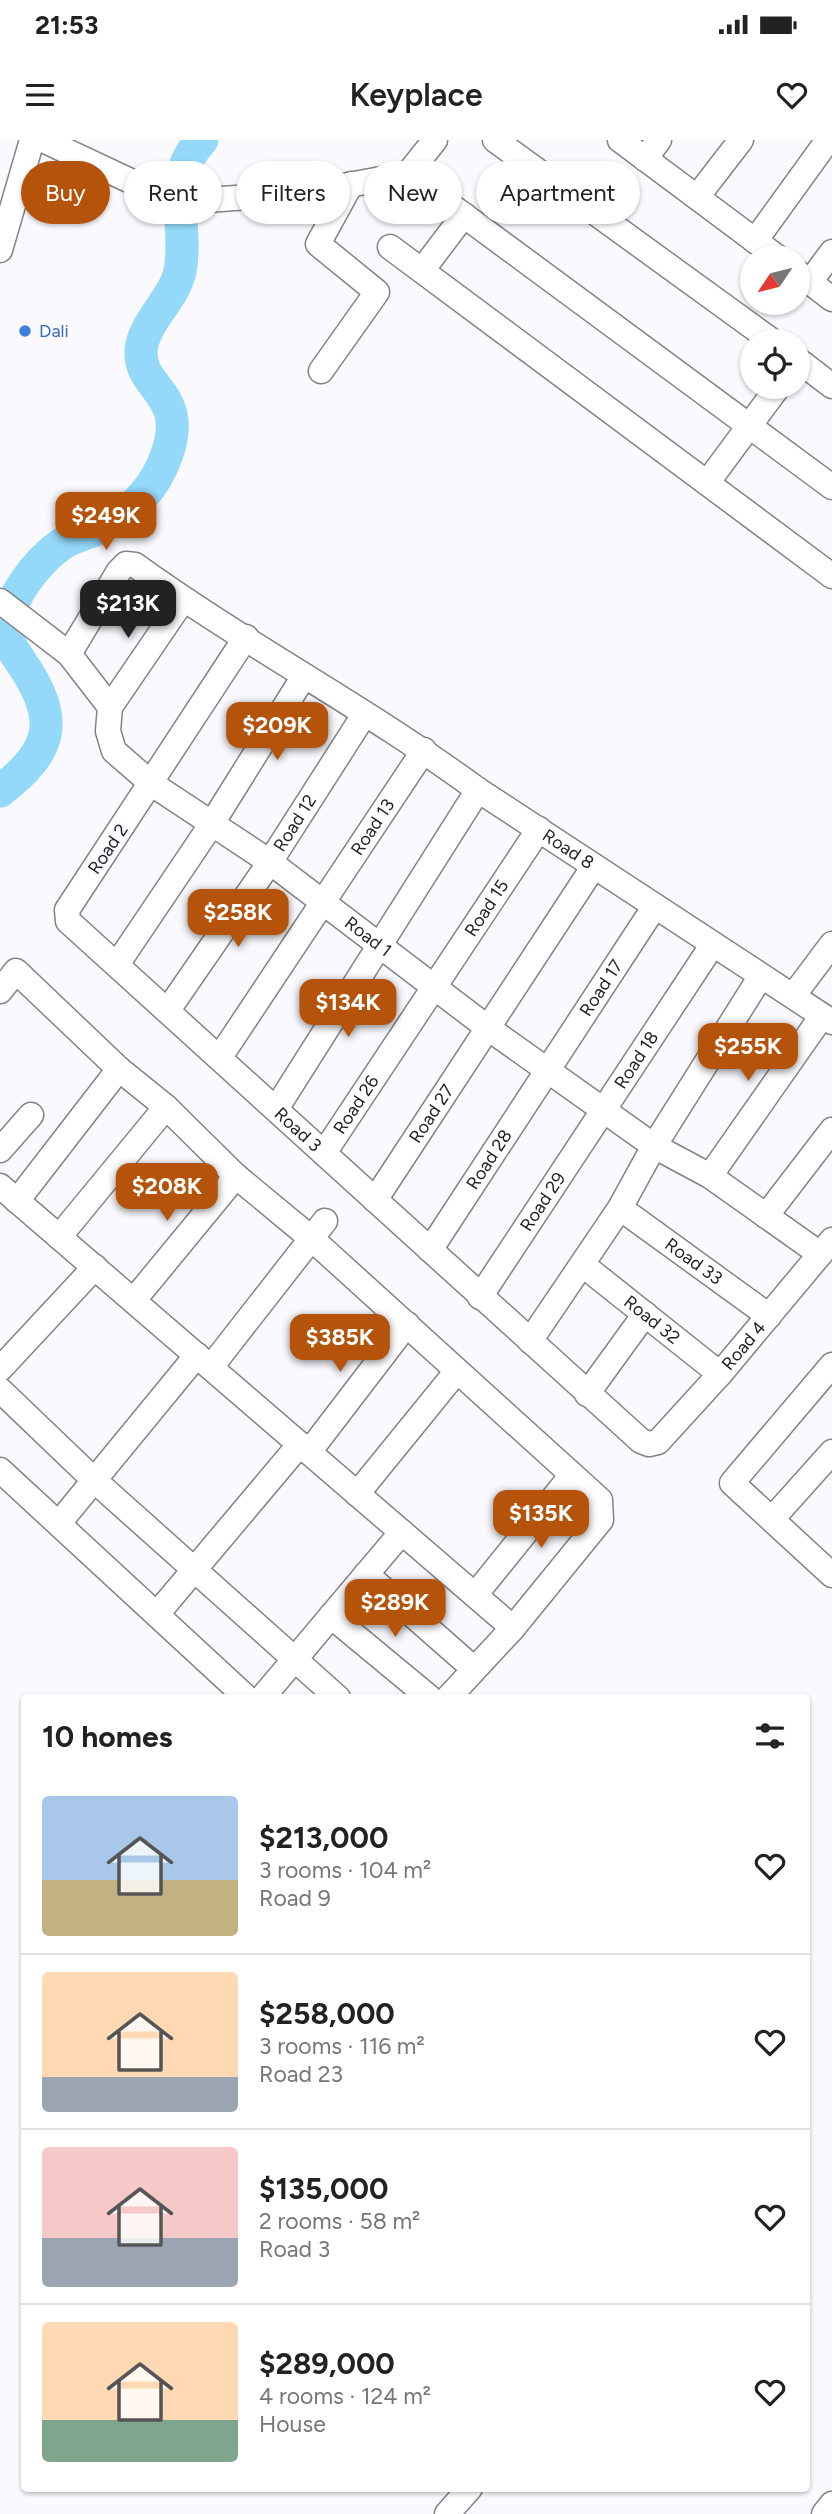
<!DOCTYPE html>
<html lang="en">
<head>
<meta charset="utf-8">
<style>
	body { margin:0; font-family:Figtree,sans-serif; background:#f2f2f2; color:#222; height:100vh; display:flex; flex-direction:column; font-size:26px; white-space:nowrap }
	* { box-sizing:border-box; margin:0 }
	p { font-size:23px; color:#767676 }
	.icon { flex:none; width:38px; height:38px; fill:none; stroke:currentColor; stroke-width:2; stroke-linecap:round; stroke-linejoin:round }
	.map { position:relative; flex:1; overflow:hidden }
	.side { position:absolute; left:21px; top:1554px; width:789px; height:798px; display:flex; flex-direction:column; background:#fff; border-radius:7px; box-shadow:0 2px 5px #0004 }
	.side>* { flex:none }
	.hud { position:absolute; left:21px; top:21px; width:791px; height:63px; display:flex; gap:14px }
	.needle { width:46px; rotate:235deg }
	.fabs { position:absolute; left:740px; top:105px; display:grid; gap:14px }
	.fabs a { display:grid; place-items:center; width:70px; height:70px; border-radius:50%; background:#fff; box-shadow:0 2px 5px #0004; font-size:35px }
	.price { position:absolute; translate:-50% -60px; padding:0 16px; border-radius:14px; background:#b45309; color:#fff; font-size:23px; line-height:46px; filter:drop-shadow(0 2px 4px #0008) }
	.price::after { content:''; position:absolute; left:50%; top:42px; width:21px; height:16px; margin-left:-10px; background:inherit; clip-path:polygon(0 0,100% 0,50% 100%) }
	.price.selected { background:#222; color:#fff }
	ul { padding:0; list-style:none }
	li { display:flex; align-items:center; gap:21px; height:175px; padding:0 21px }
	li+li { border-top:2px solid #e0e0e0 }
	li span { display:grid; place-items:center; flex:none; width:196px; height:140px; border-radius:7px; color:#555 }
	li>.icon { margin-inline-start:auto }
	span .icon { width:84px; height:84px; fill:#fffc; stroke-width:1 }
	li b { font-size:30px }
	h2 { display:flex; justify-content:space-between; align-items:center; height:84px; padding:0 21px; font-size:30px }
	.tag { padding:0 24px; border-radius:32px; background:#fff; box-shadow:0 2px 5px #0004; font-size:24px; line-height:63px }
	.tag.selected { background:#b45309; color:#fff }
	.status { display:flex; justify-content:space-between; align-items:center; height:49px; padding:0 35px; background:#fff; direction:ltr }
	.status svg { height:19px; fill:currentColor }
	header { display:flex; justify-content:space-between; align-items:center; height:91px; padding:0 21px; background:#fff; font-size:32px; font-weight:600 }
	.map>svg:first-child { display:block }
	.lines { fill:none; stroke-linecap:round; stroke-linejoin:round }
	.river { stroke:#94d9fa; stroke-width:33 }
	.minor-casing { stroke:#838386; stroke-width:27 }
	.minor { stroke:#fff; stroke-width:24 }
	.shop-dot { fill:#3f7fe0; stroke:#fafafe; stroke-width:2.5 }
	.labels { text-anchor:middle; stroke-width:6; stroke-linejoin:round; paint-order:stroke }
	.shop-label { font-size:18px; fill:#366cbe; stroke:#fafafe; text-anchor:start }
	.street-label { font-size:18px; fill:#1f1f21; stroke:#fafafe }
</style>
</head>
<body>
<div class="status"><b>21:53</b><svg viewBox="0 0 49 12"><path d="M0 12V9h3v3zM5 12V6h3v6zM10 12V3h3v9zM15 12V0h3v12zM26 1h20v11H26zM47 4h2v5h-2z"/></svg></div>
<header><svg class="icon" aria-label="menu" viewBox="0 0 24 24"><path d="M4 6h16M4 12h16M4 18h16"/></svg>Keyplace<svg class="icon" aria-label="heart" viewBox="0 0 24 24"><path d="M12 20l-8-8c-3-5 5-10 8-4 3-6 11-1 8 4z"/></svg></header>
<div class="map">
<svg width="832" height="2374" viewBox="0 0 832 2374">
	<rect width="100%" height="100%" fill="#fafafe"/>
	<g class="lines">
		<path class="river" d="M 0,651 C 54,610 60,579 21,522 C 13,510 3,498 6,484 C 12,455 35,424 59,406 C 70,397 84,395 97,389 C 130,374 155,349 167,314 C 188,253 140,250 141,212 C 142,183 174,160 180,131 C 189,86 164,38 202,0"/>
		<defs>
			<g id="minor">
				<path d="M 43,0 L 154,52 L 193,61 L 306,53 L 408,34 L 832,347"/>
				<path d="M 495,0 L 772,201"/>
				<path d="M 620,0 L 777,117"/>
				<path d="M 645,19 L 659,0"/>
				<path d="M 408,34 L 435,0"/>
				<path d="M 697,57 L 741,0"/>
				<path d="M 755,101 L 828,0"/>
				<path d="M 390,107 L 832,436"/>
				<path d="M 0,110 L 32,0"/>
				<path d="M 423,129 L 464,75"/>
				<path d="M 798,133 L 832,159"/>
				<path d="M 810,142 L 832,112"/>
				<path d="M 798,220 L 832,246"/>
				<path d="M 321,231 L 377,152 L 318,104 L 351,44"/>
				<path d="M 707,343 L 778,247"/>
				<path id="s1" d="M 0,461 L 69,514 L 110,567 L 108,591 L 114,611 L 152,644 L 270,722 L 488,888 L 654,1006 L 710,1036 L 820,1114"/>
				<path id="s2" d="M 246,497 L 67,770 L 68,781 L 641,1301 L 649,1304 L 658,1302 L 720,1234 L 832,1100"/>
				<path id="s3" d="M 69,514 L 119,431 L 126,424 L 135,425 C 246,505 368,569 478,650 L 832,882"/>
				<path d="M 110,567 L 183,460"/>
				<path d="M 118,823 L 211,685 L 304,536"/>
				<path d="M 0,851 L 16,831 L 119,929 L 166,967 L 236,1036 L 312,1099 L 600,1360 L 601,1380 L 513,1488 L 448,1558"/>
				<path d="M 793,856 L 832,804"/>
				<path id="s4" d="M 168,870 L 270,722 L 364,575"/>
				<path id="s5" d="M 220,917 L 424,610"/>
				<path d="M 276,969 L 478,650"/>
				<path d="M 0,1010 L 31,975"/>
				<path id="s6" d="M 324,1013 L 539,689"/>
				<path d="M 710,1036 L 822,876"/>
				<path d="M 0,1046 L 513,1488"/>
				<path id="s7" d="M 375,1060 L 594,726"/>
				<path d="M 17,1061 L 119,929"/>
				<path id="s8" d="M 620,1068 L 769,1176"/>
				<path d="M 766,1076 L 832,990"/>
				<path d="M 59,1097 L 166,967"/>
				<path id="s9" d="M 430,1110 L 655,766"/>
				<path id="s10" d="M 583,1125 L 720,1234"/>
				<path id="s11" d="M 480,1157 L 713,804"/>
				<path d="M 134,1160 L 236,1036"/>
				<path d="M 530,1201 L 620,1068 L 654,1006 L 761,836"/>
				<path d="M 832,1225 L 732,1343 L 832,1435"/>
				<path d="M 211,1227 L 325,1081"/>
				<path d="M 0,1229 L 95,1127"/>
				<path d="M 0,1250 L 94,1340 L 338,1558"/>
				<path d="M 587,1254 L 645,1174"/>
				<path d="M 309,1312 L 407,1184"/>
				<path d="M 0,1330 L 247,1558"/>
				<path d="M 357,1354 L 457,1231"/>
				<path d="M 772,1379 L 832,1312"/>
				<path d="M 59,1383 L 197,1215"/>
				<path d="M 366,1434 L 474,1529"/>
				<path d="M 475,1455 L 572,1335"/>
				<path d="M 157,1474 L 300,1304"/>
				<path d="M 331,1476 L 430,1558"/>
				<path d="M 262,1558 L 402,1392"/>
				<path d="M 447,2374 L 470,2348"/>
				<path d="M 824,2374 L 832,2364"/>
			</g>
		</defs>
		<use href="#minor" class="minor-casing"/>
		<use href="#minor" class="minor"/>
	</g>
	<circle class="shop-dot" cx="25" cy="191" r="7"/>
	<g class="labels">
		<g class="shop-label">
			<text x="39" y="197">Dali</text>
		</g>
		<g class="street-label">
			<text dy="6" stroke="none"><textPath href="#s4" startOffset="226">Road 12</textPath></text>
			<text dy="6" stroke="none"><textPath href="#s5" startOffset="276">Road 13</textPath></text>
			<text transform="translate(108 709) rotate(-56)" y="6">Road 2</text>
			<text dy="6" stroke="none"><textPath href="#s3" startOffset="634">Road 8</textPath></text>
			<text dy="6" stroke="none"><textPath href="#s6" startOffset="294">Road 15</textPath></text>
			<text dy="6" stroke="none"><textPath href="#s1" startOffset="514">Road 1</textPath></text>
			<text dy="6" stroke="none"><textPath href="#s9" startOffset="313">Road 17</textPath></text>
			<text dy="6" stroke="none"><textPath href="#s11" startOffset="284">Road 18</textPath></text>
			<text dy="6" stroke="none"><textPath href="#s6" startOffset="58">Road 26</textPath></text>
			<text dy="6" stroke="none"><textPath href="#s7" startOffset="103">Road 27</textPath></text>
			<text dy="6" stroke="none"><textPath href="#s2" startOffset="648">Road 3</textPath></text>
			<text dy="6" stroke="none"><textPath href="#s9" startOffset="108">Road 28</textPath></text>
			<text dy="6" stroke="none"><textPath href="#s11" startOffset="114">Road 29</textPath></text>
			<text dy="6" stroke="none"><textPath href="#s8" startOffset="91">Road 33</textPath></text>
			<text dy="6" stroke="none"><textPath href="#s10" startOffset="88">Road 32</textPath></text>
			<text dy="6" stroke="none"><textPath href="#s2" startOffset="1258">Road 4</textPath></text>
		</g>
	</g>
</svg>
<div class="fabs">
<a><svg class="needle" viewBox="-14 -14 28 28"><path d="M0-13l5 13h-10z" fill="#e53935"/><path d="M0 13l5-13h-10z" fill="#767676"/></svg></a>
<a><svg class="icon" aria-label="locate" viewBox="0 0 24 24"><circle cx="12" cy="12" r="6"/><path d="M12 2v4M12 18v4M2 12h4M18 12h4"/></svg></a>
</div>
<b class="price" style="left:106px;top:412px">$249K</b>
<b class="price selected" style="left:128px;top:500px">$213K</b>
<b class="price" style="left:277px;top:622px">$209K</b>
<b class="price" style="left:238px;top:809px">$258K</b>
<b class="price" style="left:348px;top:899px">$134K</b>
<b class="price" style="left:748px;top:943px">$255K</b>
<b class="price" style="left:167px;top:1083px">$208K</b>
<b class="price" style="left:340px;top:1234px">$385K</b>
<b class="price" style="left:541px;top:1410px">$135K</b>
<b class="price" style="left:395px;top:1499px">$289K</b>
<div class="hud">
<a class="tag selected">Buy</a>
<a class="tag">Rent</a>
<a class="tag">Filters</a>
<a class="tag">New</a>
<a class="tag">Apartment</a>
</div>
<section class="side">
<h2>10 homes<svg class="icon" aria-label="filters" viewBox="0 0 24 24"><path d="M4 7h16M4 17h16"/><circle cx="9" cy="7" r="2"/><circle cx="15" cy="17" r="2"/></svg></h2>
<ul>
<li><span style="background:linear-gradient(#a9c7e8 60%,#c2b280 0)"><svg class="icon" aria-label="home" viewBox="0 0 24 24"><path d="M3 11l9-7 9 7M6 9v11h12V9"/></svg></span><div><b>$213,000</b><p>3 rooms · 104 m²</p><p>Road 9</p></div><svg class="icon" aria-label="heart" viewBox="0 0 24 24"><path d="M12 20l-8-8c-3-5 5-10 8-4 3-6 11-1 8 4z"/></svg></li>
<li><span style="background:linear-gradient(#ffd9b3 75%,#9aa5b1 0)"><svg class="icon" aria-label="home" viewBox="0 0 24 24"><path d="M3 11l9-7 9 7M6 9v11h12V9"/></svg></span><div><b>$258,000</b><p>3 rooms · 116 m²</p><p>Road 23</p></div><svg class="icon" aria-label="heart" viewBox="0 0 24 24"><path d="M12 20l-8-8c-3-5 5-10 8-4 3-6 11-1 8 4z"/></svg></li>
<li><span style="background:linear-gradient(#f6c9c9 65%,#9aa5b1 0)"><svg class="icon" aria-label="home" viewBox="0 0 24 24"><path d="M3 11l9-7 9 7M6 9v11h12V9"/></svg></span><div><b>$135,000</b><p>2 rooms · 58 m²</p><p>Road 3</p></div><svg class="icon" aria-label="heart" viewBox="0 0 24 24"><path d="M12 20l-8-8c-3-5 5-10 8-4 3-6 11-1 8 4z"/></svg></li>
<li><span style="background:linear-gradient(#ffd9b3 70%,#7fa58c 0)"><svg class="icon" aria-label="home" viewBox="0 0 24 24"><path d="M3 11l9-7 9 7M6 9v11h12V9"/></svg></span><div><b>$289,000</b><p>4 rooms · 124 m²</p><p>House</p></div><svg class="icon" aria-label="heart" viewBox="0 0 24 24"><path d="M12 20l-8-8c-3-5 5-10 8-4 3-6 11-1 8 4z"/></svg></li>
</ul>
</section>
</div>
</body>
</html>
